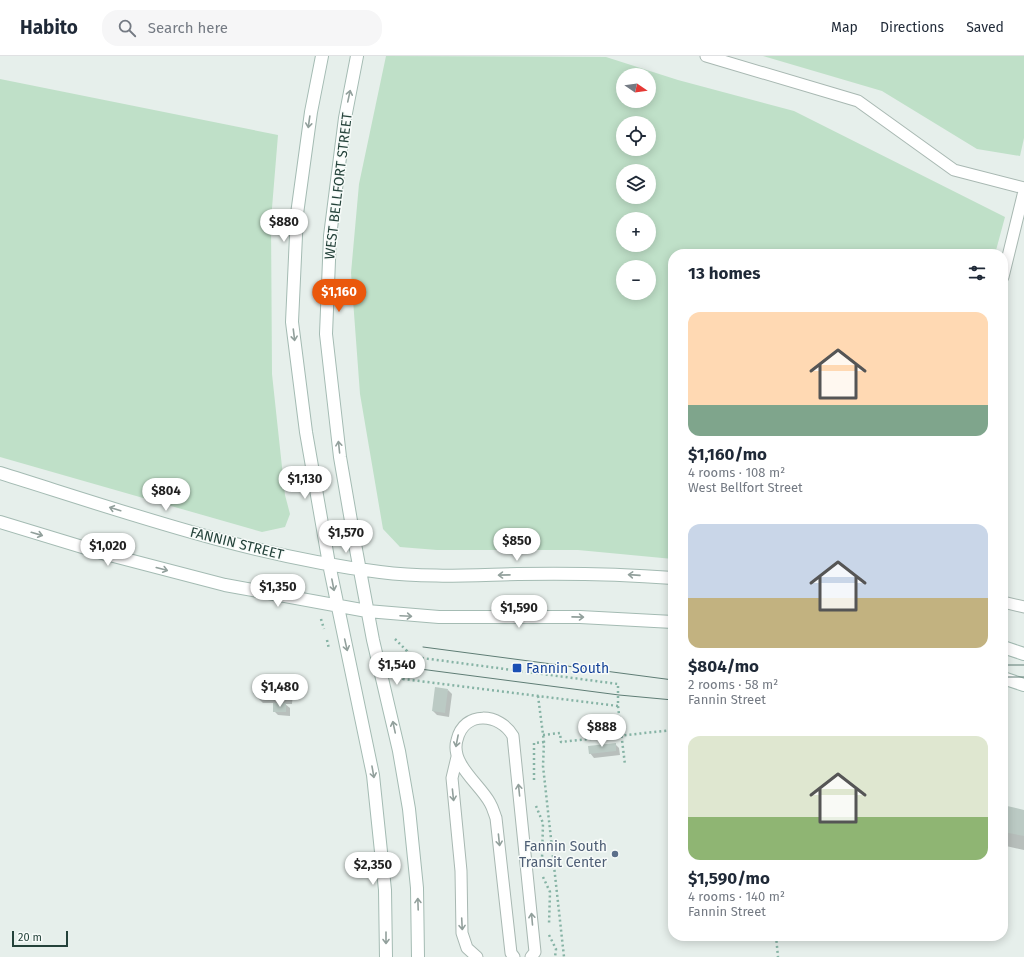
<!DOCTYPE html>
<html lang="en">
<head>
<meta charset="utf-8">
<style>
	body { margin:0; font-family:"Fira Sans",sans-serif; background:#f6f6f7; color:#1f2937; height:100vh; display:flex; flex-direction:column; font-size:15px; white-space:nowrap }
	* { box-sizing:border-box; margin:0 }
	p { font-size:13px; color:#747a83 }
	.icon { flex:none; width:22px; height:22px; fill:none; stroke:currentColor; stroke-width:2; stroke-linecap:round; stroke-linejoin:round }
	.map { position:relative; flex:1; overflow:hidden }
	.details { position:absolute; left:668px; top:193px; width:340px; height:692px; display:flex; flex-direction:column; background:#fff; border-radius:16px; box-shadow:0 2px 10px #0003 }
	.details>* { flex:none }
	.needle { width:26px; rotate:103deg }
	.controls { position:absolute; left:616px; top:12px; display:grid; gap:8px }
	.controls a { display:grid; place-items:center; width:40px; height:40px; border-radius:50%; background:#fff; box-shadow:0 2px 10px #0003; font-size:20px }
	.scale { position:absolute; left:12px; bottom:10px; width:56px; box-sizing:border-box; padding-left:4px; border:2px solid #24423a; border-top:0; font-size:11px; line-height:14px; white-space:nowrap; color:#24423a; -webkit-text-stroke:3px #f7fbf9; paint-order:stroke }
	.price { position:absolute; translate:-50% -34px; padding:0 9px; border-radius:14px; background:#fff; color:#222; font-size:13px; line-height:26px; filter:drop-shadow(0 1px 2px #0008) }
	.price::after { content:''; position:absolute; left:50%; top:24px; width:12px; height:9px; margin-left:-6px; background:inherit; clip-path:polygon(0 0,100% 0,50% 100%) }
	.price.on { background:#ea580c; color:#fff }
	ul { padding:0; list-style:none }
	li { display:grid; align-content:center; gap:8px; height:212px; padding:0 20px }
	li span { display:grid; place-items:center; height:124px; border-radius:12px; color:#555 }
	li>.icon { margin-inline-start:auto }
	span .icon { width:72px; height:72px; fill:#fffc; stroke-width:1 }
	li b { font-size:17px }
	h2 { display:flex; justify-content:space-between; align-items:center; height:48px; padding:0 20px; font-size:17px }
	header { display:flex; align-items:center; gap:24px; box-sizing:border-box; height:56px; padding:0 20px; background:#fff; border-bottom:1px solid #e0e1e3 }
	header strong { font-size:19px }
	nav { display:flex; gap:22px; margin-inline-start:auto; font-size:14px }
	.search { width:280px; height:36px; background:#f6f6f7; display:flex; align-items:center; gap:10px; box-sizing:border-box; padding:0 14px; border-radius:16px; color:#747a83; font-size:15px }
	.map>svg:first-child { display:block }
	.green { fill:#bfe0c8; fill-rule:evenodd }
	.shadow { fill:#0003 }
	.building { fill:#bbcac4 }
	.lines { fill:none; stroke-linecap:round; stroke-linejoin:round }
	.lane-casing { stroke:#a8b8b2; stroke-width:13 }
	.secondary-casing { stroke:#a4bbb3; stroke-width:14 }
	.path { stroke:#86b3a5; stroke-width:2.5; stroke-dasharray:2 3; stroke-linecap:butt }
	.lane { stroke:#fff; stroke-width:11 }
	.secondary { stroke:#fff; stroke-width:12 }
	.tram { stroke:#5f7d75; stroke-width:1 }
	.oneway { stroke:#92a09c }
	.transit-dot { fill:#1a4fb4; stroke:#f7fbf9; stroke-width:1.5 }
	.service-dot { fill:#5c6f8a; stroke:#f7fbf9; stroke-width:1.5 }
	.labels { text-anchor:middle; stroke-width:3; stroke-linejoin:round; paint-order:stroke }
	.street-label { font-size:14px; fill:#24423a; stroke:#f7fbf9 }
	.transit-label { font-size:14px; fill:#164399; stroke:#f7fbf9; text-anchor:start }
	.service-label { font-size:14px; fill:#4e5e75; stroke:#f7fbf9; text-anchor:end }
</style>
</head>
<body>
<header>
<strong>Habito</strong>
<div class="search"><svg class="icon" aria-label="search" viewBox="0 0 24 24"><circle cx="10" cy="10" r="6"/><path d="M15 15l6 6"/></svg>Search here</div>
<nav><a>Map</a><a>Directions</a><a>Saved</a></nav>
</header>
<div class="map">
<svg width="1024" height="901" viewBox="0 0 1024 901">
	<rect width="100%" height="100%" fill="#e6efeb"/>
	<path class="green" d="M 386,0 L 606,1 L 678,24 L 794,55 L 1005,161 L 995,198 L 673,198 L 673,503 L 578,494 L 437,494 L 400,491 L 383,473 L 360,338 L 351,217 L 359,128 ZM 623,19 L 649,19 L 649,45 L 623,45 ZM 623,67 L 649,67 L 649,93 L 623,93 ZM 623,115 L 649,115 L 649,141 L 623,141 ZM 623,163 L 649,163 L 649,189 L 623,189 ZM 623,211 L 649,211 L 649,237 L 623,237 Z
		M 763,0 L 1024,0 L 1024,82 L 1020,100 L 977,93 L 882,35 Z
		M 0,23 L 278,79 L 271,164 L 272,318 L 285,439 L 290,458 L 285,471 L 262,476 L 0,401 Z"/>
	<path class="shadow" d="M 255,627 L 284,628 L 293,637 L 292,648 L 285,648 L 290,652 L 290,660 L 278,659 L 274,655 L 274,647 L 263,647 L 254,638 Z
		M 448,634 L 452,638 L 449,661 L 437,659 L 433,655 Z
		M 615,688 L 619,692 L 620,699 L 594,702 L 590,697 Z
		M 1003,750 L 1024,755 L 1024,794 L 1006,790 L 1003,787 Z"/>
	<path class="building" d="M 254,626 L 284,627 L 284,640 L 253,638 Z
		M 435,631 L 448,633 L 445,657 L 432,655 Z
		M 273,647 L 286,647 L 286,656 L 273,656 Z
		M 616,687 L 616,695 L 589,698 L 588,690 Z
		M 1003,749 L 1024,754 L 1024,780 L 1003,776 Z"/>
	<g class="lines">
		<defs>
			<path id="lane" d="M 706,0 L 858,45 L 954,114 L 1024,132
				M 1003,221 L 1024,135
				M 1003,546 L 1024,551
				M 457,701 L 452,722 L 461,815 L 462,877 L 467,892 L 477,901
				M 514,901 L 511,897 L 496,762 C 494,757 493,752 490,747 C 480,728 450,708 457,684 C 464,654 500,657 513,680 L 535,896 L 531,901"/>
			<path id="secondary" d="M 322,0 L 311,56 L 297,158 L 292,266 L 306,376 L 329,508 L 373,719 L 385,834 L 386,901
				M 357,0 L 345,62 L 330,180 L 326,278 L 340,401 L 355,488 L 373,584 L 399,695 L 409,753 L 417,832 L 418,901
				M 0,417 C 125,456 250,500 380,516 C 426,522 472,519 518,518 C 570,517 621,518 673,522
				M 0,466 L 102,497 L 225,529 L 367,555 L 439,561 L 580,561 L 673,566
				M 1003,591 L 1024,598
				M 1003,622 L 1024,629"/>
		</defs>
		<use href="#lane" class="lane-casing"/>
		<use href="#secondary" class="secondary-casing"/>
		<path class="path" d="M 321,563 L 324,573
			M 395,583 L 407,595 L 407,600
			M 327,584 L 329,593
			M 538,640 L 544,686 L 543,710 L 564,901
			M 618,650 L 403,623 L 407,600 L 618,628 L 618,650 L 625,709
			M 543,679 L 560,677 L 561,686 L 673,674
			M 534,724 L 534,687 L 544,686
			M 536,750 L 543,767 L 542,804
			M 543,821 L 550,836 L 549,868
			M 549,879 L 556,893 L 555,901
			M 776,880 L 778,901"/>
		<use href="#lane" class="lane"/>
		<use href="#secondary" class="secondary"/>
		<path class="tram" d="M 423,591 L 673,624
			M 1003,609 L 1024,609
			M 420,613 L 619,639 L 673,644
			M 1003,621 L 1024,621"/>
	</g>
	<defs><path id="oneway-shaft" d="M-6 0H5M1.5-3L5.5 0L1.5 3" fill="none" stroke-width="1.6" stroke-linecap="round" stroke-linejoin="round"/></defs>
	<g class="oneway">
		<use href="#oneway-shaft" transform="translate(349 40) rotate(-78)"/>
		<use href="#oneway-shaft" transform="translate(309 66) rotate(98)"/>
		<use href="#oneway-shaft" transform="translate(294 279) rotate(83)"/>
		<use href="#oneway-shaft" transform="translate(339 391) rotate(-96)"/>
		<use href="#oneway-shaft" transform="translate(115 453) rotate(-163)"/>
		<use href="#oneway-shaft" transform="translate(37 478) rotate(16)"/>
		<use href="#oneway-shaft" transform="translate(162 513) rotate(15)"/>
		<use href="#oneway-shaft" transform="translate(504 519) rotate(179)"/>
		<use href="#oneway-shaft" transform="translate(634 519) rotate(-176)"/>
		<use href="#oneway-shaft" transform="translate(333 529) rotate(79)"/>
		<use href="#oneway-shaft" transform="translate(406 560) rotate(3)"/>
		<use href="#oneway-shaft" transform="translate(578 561) rotate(1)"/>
		<use href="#oneway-shaft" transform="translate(346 589) rotate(77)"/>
		<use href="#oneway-shaft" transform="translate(394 671) rotate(-102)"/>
		<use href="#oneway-shaft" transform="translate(457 685) rotate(101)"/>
		<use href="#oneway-shaft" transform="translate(373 716) rotate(80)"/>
		<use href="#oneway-shaft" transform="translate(519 734) rotate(-96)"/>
		<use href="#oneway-shaft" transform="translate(453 739) rotate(84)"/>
		<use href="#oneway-shaft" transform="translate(499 784) rotate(84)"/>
		<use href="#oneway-shaft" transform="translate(418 848) rotate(-92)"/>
		<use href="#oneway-shaft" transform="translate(532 863) rotate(-95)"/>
		<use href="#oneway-shaft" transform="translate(462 868) rotate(87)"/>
		<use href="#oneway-shaft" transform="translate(386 882) rotate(90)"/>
	</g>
	<rect class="transit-dot" x="512" y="607" width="10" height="10" rx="2"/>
	<circle class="service-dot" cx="615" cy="798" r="4"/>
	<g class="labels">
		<g class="street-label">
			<text transform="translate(338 130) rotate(-83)" y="5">WEST BELLFORT STREET</text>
			<text transform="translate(237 487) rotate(14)" y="5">FANNIN STREET</text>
		</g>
		<g class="transit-label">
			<text x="526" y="617">Fannin South</text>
		</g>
		<g class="service-label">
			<text x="607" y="795">Fannin South<tspan x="607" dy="16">Transit Center</tspan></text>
		</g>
	</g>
</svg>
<div class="controls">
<a><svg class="needle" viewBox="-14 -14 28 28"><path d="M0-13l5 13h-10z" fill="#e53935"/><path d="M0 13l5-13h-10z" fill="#747a83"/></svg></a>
<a><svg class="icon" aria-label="locate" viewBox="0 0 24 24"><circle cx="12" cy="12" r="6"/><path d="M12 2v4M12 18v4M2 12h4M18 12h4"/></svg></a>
<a><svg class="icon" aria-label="layers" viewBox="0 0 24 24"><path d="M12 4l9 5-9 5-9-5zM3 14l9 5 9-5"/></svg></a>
<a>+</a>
<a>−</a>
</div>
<div class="scale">20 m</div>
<b class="price" style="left:284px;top:187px">$880</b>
<b class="price on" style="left:339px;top:257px">$1,160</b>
<b class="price" style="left:305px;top:444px">$1,130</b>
<b class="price" style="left:166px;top:456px">$804</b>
<b class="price" style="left:346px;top:498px">$1,570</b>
<b class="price" style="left:517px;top:506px">$850</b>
<b class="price" style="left:108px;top:511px">$1,020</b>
<b class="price" style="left:278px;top:552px">$1,350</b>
<b class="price" style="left:519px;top:573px">$1,590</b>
<b class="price" style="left:397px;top:630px">$1,540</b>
<b class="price" style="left:280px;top:652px">$1,480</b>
<b class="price" style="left:602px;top:692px">$888</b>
<b class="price" style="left:373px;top:830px">$2,350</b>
<section class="details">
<h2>13 homes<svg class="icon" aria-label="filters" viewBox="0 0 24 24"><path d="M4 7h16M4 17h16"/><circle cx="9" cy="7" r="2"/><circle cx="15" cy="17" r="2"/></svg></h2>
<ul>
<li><span style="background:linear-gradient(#ffd9b3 75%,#7fa58c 0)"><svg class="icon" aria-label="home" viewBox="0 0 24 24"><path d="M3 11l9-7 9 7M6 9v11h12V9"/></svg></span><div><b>$1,160/mo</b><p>4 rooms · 108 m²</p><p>West Bellfort Street</p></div></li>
<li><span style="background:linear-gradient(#c9d6e8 60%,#c2b280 0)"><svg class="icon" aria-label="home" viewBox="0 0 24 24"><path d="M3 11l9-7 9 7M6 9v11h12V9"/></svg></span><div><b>$804/mo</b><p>2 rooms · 58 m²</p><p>Fannin Street</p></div></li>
<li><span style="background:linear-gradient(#dfe7d0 65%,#8fb573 0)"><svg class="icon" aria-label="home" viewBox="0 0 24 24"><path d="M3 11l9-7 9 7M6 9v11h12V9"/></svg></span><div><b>$1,590/mo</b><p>4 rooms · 140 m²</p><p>Fannin Street</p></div></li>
</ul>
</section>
</div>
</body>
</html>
